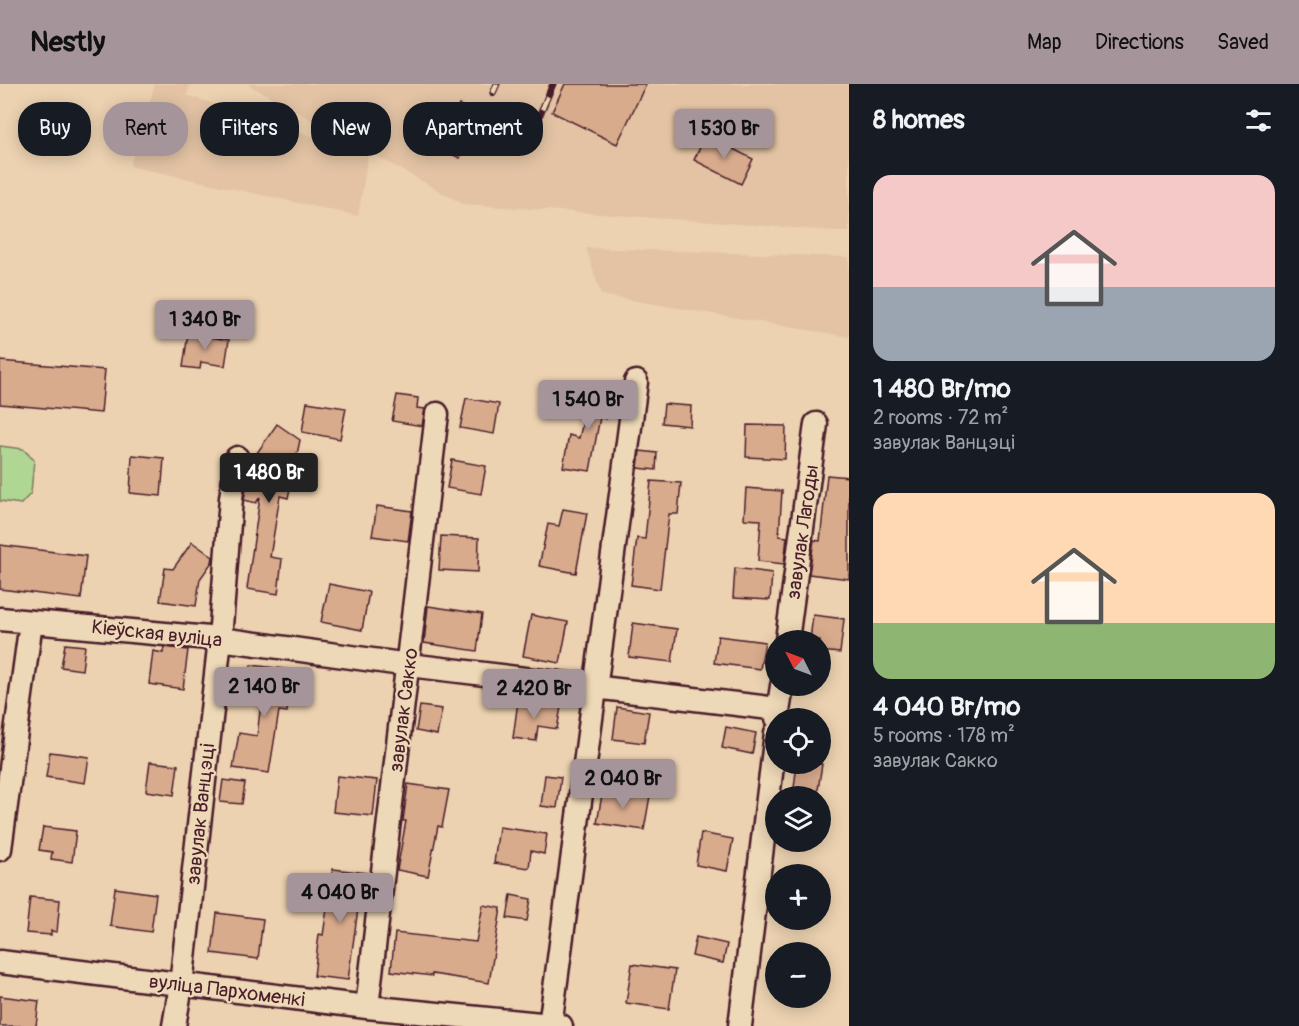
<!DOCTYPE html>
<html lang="en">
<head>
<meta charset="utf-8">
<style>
	body { margin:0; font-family:Pangolin,sans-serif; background:#242831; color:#f1f3f6; height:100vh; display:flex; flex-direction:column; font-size:22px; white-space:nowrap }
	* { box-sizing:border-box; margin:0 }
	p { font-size:20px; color:#9ea1a6 }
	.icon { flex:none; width:33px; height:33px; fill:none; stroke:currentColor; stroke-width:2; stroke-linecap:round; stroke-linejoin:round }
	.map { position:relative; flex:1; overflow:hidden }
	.drawer { display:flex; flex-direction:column; background:#171b24; width:450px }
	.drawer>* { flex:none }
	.top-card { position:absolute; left:18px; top:18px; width:570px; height:54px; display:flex; gap:12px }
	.needle { width:39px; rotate:312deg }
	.buttons { position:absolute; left:765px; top:546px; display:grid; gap:12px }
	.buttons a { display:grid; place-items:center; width:66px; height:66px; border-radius:50%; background:#171b24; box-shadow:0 3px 15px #0003; font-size:30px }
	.price { position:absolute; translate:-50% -51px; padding:0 14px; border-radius:6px; background:#a6949b; color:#111; font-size:20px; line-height:39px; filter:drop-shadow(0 2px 3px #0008) }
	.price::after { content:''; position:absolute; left:50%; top:36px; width:18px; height:14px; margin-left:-9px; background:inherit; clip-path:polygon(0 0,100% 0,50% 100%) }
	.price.selected { background:#222; color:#fff }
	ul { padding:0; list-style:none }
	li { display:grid; align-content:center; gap:12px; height:318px; padding:0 24px }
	li span { display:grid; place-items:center; height:186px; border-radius:18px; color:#555 }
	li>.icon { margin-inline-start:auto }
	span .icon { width:108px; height:108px; fill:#fffc; stroke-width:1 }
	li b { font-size:26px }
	h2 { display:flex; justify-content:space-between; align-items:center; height:72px; padding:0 24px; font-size:26px }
	.pill { padding:0 21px; border-radius:24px; background:#171b24; box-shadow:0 3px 15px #0003; font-size:21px; line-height:54px }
	.pill.selected { background:#a6949b; color:#111 }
	header { display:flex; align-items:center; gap:36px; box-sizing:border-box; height:84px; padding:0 30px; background:#a6949b; color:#111 }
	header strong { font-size:28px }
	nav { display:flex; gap:33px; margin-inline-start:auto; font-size:21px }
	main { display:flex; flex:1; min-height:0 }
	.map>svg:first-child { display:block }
	.built { fill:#e3c3a4 }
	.green { fill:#afd692; stroke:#7c7a5e; stroke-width:1.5 }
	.building { fill:#d8ab8d; stroke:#4a1f2b; stroke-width:1.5 }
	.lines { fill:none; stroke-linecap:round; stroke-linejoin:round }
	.minor-casing { stroke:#4a1f2b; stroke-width:27 }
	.minor { stroke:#edd8b7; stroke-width:22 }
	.rail-casing { stroke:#4a1f2b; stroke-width:7 }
	.rail { stroke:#edd8b7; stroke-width:4.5; stroke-dasharray:14; stroke-linecap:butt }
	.labels { text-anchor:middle; stroke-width:4.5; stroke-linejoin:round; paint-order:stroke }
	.street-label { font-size:20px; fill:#4a1f2b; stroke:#edd8b7 }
</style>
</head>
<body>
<header>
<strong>Nestly</strong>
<nav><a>Map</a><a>Directions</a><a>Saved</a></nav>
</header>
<main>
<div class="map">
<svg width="849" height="942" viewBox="0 0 849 942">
	<rect width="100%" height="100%" fill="#ecd2b1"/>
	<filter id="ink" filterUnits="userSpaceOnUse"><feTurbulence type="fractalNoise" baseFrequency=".0167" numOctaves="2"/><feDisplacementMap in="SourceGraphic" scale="12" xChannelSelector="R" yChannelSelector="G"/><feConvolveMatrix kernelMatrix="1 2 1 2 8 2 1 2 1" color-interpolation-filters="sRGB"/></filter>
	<g filter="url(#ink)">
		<path class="built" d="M 155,0 L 190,0 L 187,11 L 368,71 L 358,132 L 130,82 Z
			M 247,0 L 849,0 L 849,148 L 463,120 Z
			M 586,164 L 849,173 L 849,253 L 601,211 Z"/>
		<path class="green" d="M 0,362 L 23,365 L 34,376 L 31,409 L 21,420 L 0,417 Z"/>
		<path class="building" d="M 565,0 L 646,0 L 617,60 L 552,28 Z
			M 459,21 L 479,29 L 460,74 L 440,65 Z
			M 706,51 L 753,75 L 741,100 L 694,76 Z
			M 188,250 L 229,256 L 225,282 L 201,278 L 200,285 L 183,283 Z
			M 0,277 L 105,286 L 101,329 L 0,320 Z
			M 592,302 L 613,307 L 606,335 L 600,333 L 590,387 L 563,383 L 569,351 L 579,354 Z
			M 397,311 L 418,314 L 417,324 L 425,325 L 422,342 L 392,337 Z
			M 466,314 L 499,320 L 494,350 L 460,344 Z
			M 307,318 L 346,324 L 340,355 L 302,348 Z
			M 664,320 L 691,322 L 690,342 L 662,339 Z
			M 277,340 L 300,356 L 288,414 L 280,412 L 270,473 L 282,475 L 278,510 L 247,505 L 260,413 L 256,419 L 244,416 L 250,379 Z
			M 747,341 L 786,342 L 785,375 L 746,373 Z
			M 640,367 L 657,369 L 656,386 L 638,384 Z
			M 132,371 L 164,374 L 161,412 L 130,409 Z
			M 452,376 L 486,382 L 481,410 L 447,404 Z
			M 827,391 L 849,393 L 849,495 L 809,490 L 814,456 L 820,457 Z
			M 651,397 L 681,399 L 678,430 L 669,430 L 660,505 L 631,501 L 637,454 L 645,455 Z
			M 746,404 L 782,407 L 779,452 L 787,453 L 784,480 L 758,477 L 761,436 L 744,435 Z
			M 377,422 L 412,427 L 408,457 L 372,452 Z
			M 563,425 L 587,429 L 576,489 L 539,482 L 548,440 L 559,442 Z
			M 441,452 L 479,454 L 478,488 L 439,486 Z
			M 192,458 L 213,473 L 212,478 L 200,495 L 196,522 L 160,517 L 165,484 L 173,485 Z
			M 0,461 L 86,472 L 81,515 L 0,505 Z
			M 735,484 L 772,489 L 770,516 L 733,514 Z
			M 329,500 L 369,508 L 362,546 L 321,538 Z
			M 428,522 L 482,530 L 477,567 L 424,559 Z
			M 531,531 L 568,538 L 560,579 L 523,572 Z
			M 813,531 L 844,535 L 840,569 L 820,567 L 820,556 L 810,556 Z
			M 633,539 L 677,545 L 672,578 L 629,573 Z
			M 718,552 L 765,558 L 760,585 L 714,579 Z
			M 65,560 L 85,562 L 82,586 L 61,583 Z
			M 164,563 L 188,566 L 183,605 L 149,600 L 153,567 L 163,569 Z
			M 251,581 L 292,586 L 287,628 L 279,627 L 269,689 L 233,684 L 239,649 L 257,652 L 262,610 L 248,609 Z
			M 518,617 L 561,623 L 557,645 L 538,642 L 536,657 L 513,654 Z
			M 420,622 L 442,625 L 437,651 L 416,647 Z
			M 617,623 L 649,628 L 644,659 L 613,655 Z
			M 726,643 L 756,649 L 752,670 L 722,664 Z
			M 50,668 L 89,673 L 85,699 L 46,693 Z
			M 150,678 L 178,681 L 174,711 L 146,707 Z
			M 797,680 L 822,680 L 817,712 L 793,712 Z
			M 545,691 L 561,693 L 557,724 L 541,722 Z
			M 337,692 L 377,696 L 373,732 L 333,728 Z
			M 223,696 L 245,699 L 242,720 L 220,718 Z
			M 408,700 L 449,706 L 442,743 L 438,742 L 428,792 L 397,786 L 406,737 L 403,737 Z
			M 603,705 L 650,712 L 644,746 L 597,739 Z
			M 43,743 L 76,747 L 72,778 L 51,775 L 52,768 L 39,766 Z
			M 499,743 L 547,750 L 544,770 L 531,767 L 529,784 L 494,779 Z
			M 701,749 L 733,755 L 727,787 L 696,781 Z
			M 333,785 L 367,789 L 363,826 L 358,825 L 348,896 L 314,892 L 319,850 L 323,851 Z
			M 115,804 L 156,810 L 151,848 L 110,842 Z
			M 511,811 L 531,815 L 527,837 L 507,834 Z
			M 30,813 L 60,816 L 57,848 L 51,847 L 51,851 L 26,849 Z
			M 483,821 L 501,824 L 489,899 L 432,890 L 432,892 L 391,887 L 395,849 L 476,858 Z
			M 217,829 L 263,835 L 258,875 L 212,869 Z
			M 696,853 L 727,860 L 723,879 L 692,872 Z
			M 632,880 L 675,886 L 669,925 L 626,919 Z
			M 0,912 L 39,917 L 36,942 L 0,942 Z"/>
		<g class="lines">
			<defs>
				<path id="minor" d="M 0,535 L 220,555 L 409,581 L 778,625
					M 787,556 L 816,340
					M 777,634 L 782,602
					M 0,765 L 31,538
					M 0,878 L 367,923 L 561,942
					M 367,923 L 437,330
					M 174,942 L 181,901 L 220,555 L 231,414 L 237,374
					M 550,942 L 636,298
					M 740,942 L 776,649"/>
			</defs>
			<use href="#minor" class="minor-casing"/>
			<use href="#minor" class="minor"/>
			<defs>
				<path id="rail" d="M 493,9 L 497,0
					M 531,51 L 553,0"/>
			</defs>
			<use href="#rail" class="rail-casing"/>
			<use href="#rail" class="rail"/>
		</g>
	</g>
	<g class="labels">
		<g class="street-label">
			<text transform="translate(802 448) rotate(-82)" y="7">завулак Лагоды</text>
			<text transform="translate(157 549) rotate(6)" y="7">Кіеўская вуліца</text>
			<text transform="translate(403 626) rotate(-83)" y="7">завулак Сакко</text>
			<text transform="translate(200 730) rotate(-84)" y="7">завулак Ванцэці</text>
			<text transform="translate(227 906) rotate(7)" y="7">вуліца Пархоменкі</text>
		</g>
	</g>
</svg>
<div class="buttons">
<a><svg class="needle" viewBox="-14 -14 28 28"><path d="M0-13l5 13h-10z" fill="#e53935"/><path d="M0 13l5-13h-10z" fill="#9ea1a6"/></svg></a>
<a><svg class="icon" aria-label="locate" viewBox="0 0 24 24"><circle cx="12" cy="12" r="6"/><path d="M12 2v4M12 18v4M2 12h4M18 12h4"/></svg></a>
<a><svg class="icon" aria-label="layers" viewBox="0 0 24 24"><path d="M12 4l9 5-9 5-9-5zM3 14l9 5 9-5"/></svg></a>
<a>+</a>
<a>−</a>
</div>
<b class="price" style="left:724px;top:76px">1 530 Br</b>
<b class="price" style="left:205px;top:267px">1 340 Br</b>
<b class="price" style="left:588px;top:347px">1 540 Br</b>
<b class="price selected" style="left:269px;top:420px">1 480 Br</b>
<b class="price" style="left:264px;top:634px">2 140 Br</b>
<b class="price" style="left:534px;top:636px">2 420 Br</b>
<b class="price" style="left:623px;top:726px">2 040 Br</b>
<b class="price" style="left:340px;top:840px">4 040 Br</b>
<div class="top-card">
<a class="pill">Buy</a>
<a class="pill selected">Rent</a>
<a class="pill">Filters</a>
<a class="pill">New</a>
<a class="pill">Apartment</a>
</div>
</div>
<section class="drawer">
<h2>8 homes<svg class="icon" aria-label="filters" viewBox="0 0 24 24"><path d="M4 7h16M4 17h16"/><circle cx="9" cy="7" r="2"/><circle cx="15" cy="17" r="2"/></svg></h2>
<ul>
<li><span style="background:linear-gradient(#f6c9c9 60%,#9aa5b1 0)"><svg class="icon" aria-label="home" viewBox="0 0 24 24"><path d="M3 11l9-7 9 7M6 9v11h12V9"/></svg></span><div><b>1 480 Br/mo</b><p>2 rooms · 72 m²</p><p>завулак Ванцэці</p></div></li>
<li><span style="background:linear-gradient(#ffd9b3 70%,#8fb573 0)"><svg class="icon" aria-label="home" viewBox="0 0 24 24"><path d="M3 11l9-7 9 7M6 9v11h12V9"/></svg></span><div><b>4 040 Br/mo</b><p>5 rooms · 178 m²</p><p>завулак Сакко</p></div></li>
</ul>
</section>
</main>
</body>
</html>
